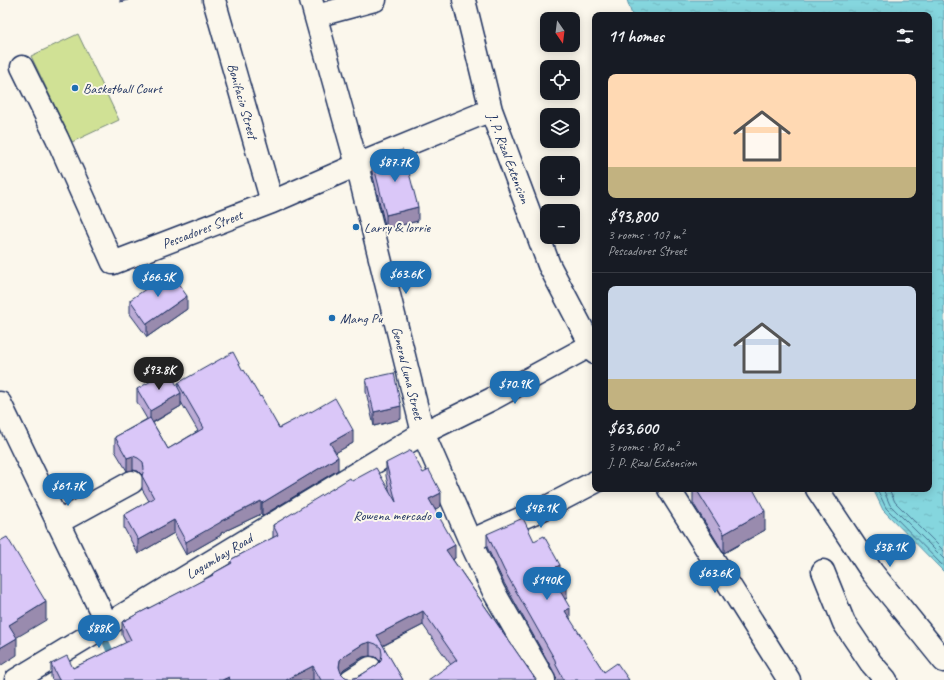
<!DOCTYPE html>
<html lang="en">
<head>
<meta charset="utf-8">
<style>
	body { margin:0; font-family:Caveat,sans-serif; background:#20242c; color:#f1f3f6; height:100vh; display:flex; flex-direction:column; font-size:15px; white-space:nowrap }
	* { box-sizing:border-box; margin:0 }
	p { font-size:13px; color:#9ea1a6 }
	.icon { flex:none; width:22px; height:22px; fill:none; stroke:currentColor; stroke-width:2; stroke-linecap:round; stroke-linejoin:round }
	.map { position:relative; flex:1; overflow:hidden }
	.panel { position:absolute; left:592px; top:12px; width:340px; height:480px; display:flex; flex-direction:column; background:#171b24; border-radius:8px; box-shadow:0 2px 10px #0003 }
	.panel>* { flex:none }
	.needle { width:26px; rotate:166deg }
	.fabs { position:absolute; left:540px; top:12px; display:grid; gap:8px }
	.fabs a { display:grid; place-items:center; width:40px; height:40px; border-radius:8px; background:#171b24; box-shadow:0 2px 10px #0003; font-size:20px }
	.price { position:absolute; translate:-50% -34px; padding:0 9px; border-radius:14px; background:#1f6fb2; color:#fff; font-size:13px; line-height:26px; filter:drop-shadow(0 1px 2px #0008) }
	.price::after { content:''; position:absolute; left:50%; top:24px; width:12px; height:9px; margin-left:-6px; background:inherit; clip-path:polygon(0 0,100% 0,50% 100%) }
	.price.current { background:#222; color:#fff }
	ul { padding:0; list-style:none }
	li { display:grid; align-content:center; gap:8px; height:212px; padding:0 16px }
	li+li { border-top:1px solid #363941 }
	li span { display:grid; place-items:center; height:124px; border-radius:8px; color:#555 }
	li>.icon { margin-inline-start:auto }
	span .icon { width:72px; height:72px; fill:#fffc; stroke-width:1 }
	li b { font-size:17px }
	h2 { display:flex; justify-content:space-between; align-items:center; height:48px; padding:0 16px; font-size:17px }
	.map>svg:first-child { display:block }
	.green { fill:#d0e195; stroke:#76887a }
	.water { fill:url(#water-ripples); stroke:#5b93ab }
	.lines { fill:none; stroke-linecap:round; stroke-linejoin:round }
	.shore { stroke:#457291; stroke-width:1 }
	.stream { stroke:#5b93ab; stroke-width:7 }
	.minor-casing { stroke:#1b2f5e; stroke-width:25 }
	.minor { stroke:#fbf7ec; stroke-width:22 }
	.wall { fill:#bbabd5; stroke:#1b2f5e; fill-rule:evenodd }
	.shaded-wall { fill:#998bae; stroke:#1b2f5e }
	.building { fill:#dac7f8; stroke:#1b2f5e; fill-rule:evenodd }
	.poi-dot { fill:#1f6fb2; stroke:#fbf7ec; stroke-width:1.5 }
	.labels { text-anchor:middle; stroke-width:4; stroke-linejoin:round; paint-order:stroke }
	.poi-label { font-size:14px; fill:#1b2f5e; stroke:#fbf7ec; text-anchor:start }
	.street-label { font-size:14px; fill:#1b2f5e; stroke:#fbf7ec }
</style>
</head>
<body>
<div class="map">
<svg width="944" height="680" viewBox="0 0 944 680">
	<defs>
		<pattern id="water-ripples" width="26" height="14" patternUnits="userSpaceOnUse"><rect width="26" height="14" fill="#85d6de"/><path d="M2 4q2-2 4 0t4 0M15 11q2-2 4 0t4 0" fill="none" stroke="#72b8c1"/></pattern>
	</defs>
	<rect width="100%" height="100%" fill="#fbf7ec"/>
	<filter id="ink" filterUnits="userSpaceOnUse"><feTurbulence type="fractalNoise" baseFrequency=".025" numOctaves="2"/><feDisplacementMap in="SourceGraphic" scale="8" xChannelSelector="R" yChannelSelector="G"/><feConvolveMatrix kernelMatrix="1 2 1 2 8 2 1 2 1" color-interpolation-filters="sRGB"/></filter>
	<g filter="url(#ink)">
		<path class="green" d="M 78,34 L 119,120 L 72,142 L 31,56 Z"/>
		<path class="water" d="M 627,0 L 942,0 L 944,6 L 944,572 L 883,510 L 873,489 L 929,489 L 929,15 L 632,15 Z"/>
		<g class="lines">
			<path class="shore" d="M 877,489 L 886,508 L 944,567
				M 883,489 L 890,505 L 944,559
				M 889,489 L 895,502 L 944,551"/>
			<path class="stream" d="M 101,631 L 113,658"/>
			<defs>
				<path id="minor" d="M 214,0 L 272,202
					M 311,0 L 357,165 L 423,433 L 470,541 L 494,592 L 544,680
					M 464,0 L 491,110 L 549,265 L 595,353
					M 316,16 L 375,0
					M 22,67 L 57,138 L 113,263 L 272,202 L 357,165 L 491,110
					M 0,403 L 107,624
					M 669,489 L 789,680
					M 817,489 L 872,572 L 944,661
					M 57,523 L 132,482
					M 470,541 L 547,507 L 595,482
					M 823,571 L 844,623 L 871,663 L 886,680
					M 16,680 L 423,433 L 492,399 L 595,343
					M 351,680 L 370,668"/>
			</defs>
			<use href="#minor" class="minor-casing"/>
			<use href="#minor" class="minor"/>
		</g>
		<path class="wall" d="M 372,159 L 418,221 L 386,229 L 372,172 Z
			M 130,300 L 187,309 L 147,337 L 130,314 Z
			M 243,371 L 279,428 L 311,412 L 353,443 L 335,453 L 338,470 L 262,516 L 261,514 L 221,533 L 221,535 L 186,555 L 174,533 L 138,554 L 124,528 L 124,515 L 149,501 L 142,489 L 142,475 L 138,471 L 133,470 L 127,471 L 115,451 L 115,437 L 147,419 L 137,402 L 137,389 L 178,387 L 178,383 ZM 181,402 L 198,431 L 168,449 L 153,423 L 181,406 Z
			M 366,379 L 401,419 L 374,426 L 366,392 Z
			M 386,463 L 441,506 L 435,509 L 455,558 L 453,560 L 536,680 L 451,665 L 423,625 L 383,646 L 403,680 L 52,680 L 51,677 L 51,664 L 73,668 L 126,643 L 122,635 L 122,622 L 212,576 L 212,574 L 230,564 L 230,560 L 273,538 L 273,525 L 352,481 L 390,493 L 386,476 ZM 370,656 L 376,657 L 380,661 L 377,665 L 358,677 L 351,679 L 345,677 L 341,673 L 344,669 L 363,657 Z
			M 693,489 L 753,489 L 765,530 L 724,553 L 693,503 Z
			M 487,534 L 534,541 L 560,573 L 567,598 L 565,599 L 570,620 L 604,672 L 629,680 L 557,680 L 555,674 L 504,583 L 487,547 Z"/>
		<path class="shaded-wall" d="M 120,0 L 128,0 L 120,2 Z
			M 418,207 L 418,221 L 386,229 L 386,215 Z
			M 187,296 L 187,309 L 147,337 L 147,324 Z
			M 181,393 L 181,406 L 150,424 L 150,411 Z
			M 401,406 L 401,419 L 374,426 L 374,412 Z
			M 353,430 L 353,443 L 330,456 L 330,443 Z
			M 133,456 L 133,470 L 127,471 L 127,458 Z
			M 338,457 L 338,470 L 262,516 L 262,503 Z
			M 441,493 L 441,506 L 429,513 L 429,499 Z
			M 261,501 L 261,514 L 221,533 L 221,535 L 186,555 L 186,542 L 221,521 Z
			M 765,511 L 765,530 L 724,553 L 724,534 Z
			M 174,520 L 174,533 L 138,554 L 138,540 Z
			M 455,545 L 455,558 L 446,564 L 446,550 Z
			M 560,565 L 560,578 L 556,567 Z
			M 567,584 L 567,598 L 559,603 L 559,589 Z
			M 46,602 L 46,620 L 9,642 L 9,625 Z
			M 570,608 L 570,621 L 565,611 Z
			M 423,611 L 423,625 L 380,647 L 377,635 Z
			M 17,638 L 17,655 L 0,666 L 0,648 Z
			M 370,642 L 370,656 L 363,657 L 344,669 L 340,674 L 339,667 L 340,660 L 344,656 L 363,644 Z
			M 313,666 L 313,680 L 286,680 Z
			M 229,677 L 229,680 L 222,680 Z"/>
		<path class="building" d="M 403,150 L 418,207 L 386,215 L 372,159 L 378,157 Z
			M 170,272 L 187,296 L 147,324 L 130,300 Z
			M 233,352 L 243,371 L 244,370 L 260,397 L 261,396 L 279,428 L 311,411 L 311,412 L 335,398 L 353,430 L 330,443 L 338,457 L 262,503 L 261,501 L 221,521 L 221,522 L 186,542 L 174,520 L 138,540 L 124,515 L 154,498 L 142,476 L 144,469 L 143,462 L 138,458 L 133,456 L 127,458 L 115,437 L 150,418 L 168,449 L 204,428 L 178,383 Z
			M 169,371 L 181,393 L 150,411 L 137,389 Z
			M 394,373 L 401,406 L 374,412 L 366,379 Z
			M 411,450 L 423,473 L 429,470 L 441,493 L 429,499 L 455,545 L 446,550 L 536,680 L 428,680 L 457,660 L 423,611 L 377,635 L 403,680 L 321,680 L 313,666 L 286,680 L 230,680 L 229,677 L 222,680 L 59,680 L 51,664 L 67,656 L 73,668 L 131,640 L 122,622 L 213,575 L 212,574 L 232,563 L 230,560 L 278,535 L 273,525 L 350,478 L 352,481 L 376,468 L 396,502 L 386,463 ZM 370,642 L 376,644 L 381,648 L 382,654 L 381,661 L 377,665 L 358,677 L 351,679 L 345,677 L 341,673 L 339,667 L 340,660 L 344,656 L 363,644 Z
			M 696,489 L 753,489 L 765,511 L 724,534 Z
			M 523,518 L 534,541 L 544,536 L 560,565 L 556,567 L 567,584 L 559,589 L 570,608 L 565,611 L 604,672 L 617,663 L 629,680 L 564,680 L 556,665 L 555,660 L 504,570 L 487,534 Z
			M 7,537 L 46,602 L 9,625 L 17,638 L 0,648 L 0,541 Z"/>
	</g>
	<g class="poi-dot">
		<circle cx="75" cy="88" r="4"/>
		<circle cx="356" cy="227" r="4"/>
		<circle cx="332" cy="318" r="4"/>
		<circle cx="439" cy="515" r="4"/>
	</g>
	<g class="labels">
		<g class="poi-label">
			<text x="83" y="93">Basketball Court</text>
			<text x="364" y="232">Larry &amp; lorrie</text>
			<text x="340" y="323">Mang Pu</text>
			<text x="431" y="520" text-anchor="end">Rowena mercado</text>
		</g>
		<g class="street-label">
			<text transform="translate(243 101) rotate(74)" y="5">Bonifacio Street</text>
			<text transform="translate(509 158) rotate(69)" y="5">J. P. Rizal Extension</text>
			<text transform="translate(202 229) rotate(-21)" y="5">Pescadores Street</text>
			<text transform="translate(408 373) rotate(76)" y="5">General Luna Street</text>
			<text transform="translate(219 556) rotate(-31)" y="5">Lagumbay Road</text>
		</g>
	</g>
</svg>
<div class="fabs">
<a><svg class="needle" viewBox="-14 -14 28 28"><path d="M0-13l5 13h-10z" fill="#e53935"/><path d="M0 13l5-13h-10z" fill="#9ea1a6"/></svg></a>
<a><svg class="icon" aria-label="locate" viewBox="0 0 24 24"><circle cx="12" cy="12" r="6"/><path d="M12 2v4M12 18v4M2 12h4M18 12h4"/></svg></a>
<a><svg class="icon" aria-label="layers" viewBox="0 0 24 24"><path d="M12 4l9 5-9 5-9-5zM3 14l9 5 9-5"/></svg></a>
<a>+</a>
<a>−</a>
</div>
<b class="price" style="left:395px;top:183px">$87.7K</b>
<b class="price" style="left:406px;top:295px">$63.6K</b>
<b class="price" style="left:158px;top:298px">$66.5K</b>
<b class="price current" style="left:159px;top:391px">$93.8K</b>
<b class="price" style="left:515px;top:405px">$70.9K</b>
<b class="price" style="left:68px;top:507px">$61.7K</b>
<b class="price" style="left:541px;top:529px">$48.1K</b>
<b class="price" style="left:890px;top:568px">$38.1K</b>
<b class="price" style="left:715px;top:594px">$63.6K</b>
<b class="price" style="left:547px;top:601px">$140K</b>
<b class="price" style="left:99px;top:649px">$88K</b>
<section class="panel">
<h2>11 homes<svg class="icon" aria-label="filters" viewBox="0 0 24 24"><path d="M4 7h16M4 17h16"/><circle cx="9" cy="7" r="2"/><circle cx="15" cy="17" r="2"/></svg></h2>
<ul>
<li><span style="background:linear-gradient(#ffd9b3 75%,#c2b280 0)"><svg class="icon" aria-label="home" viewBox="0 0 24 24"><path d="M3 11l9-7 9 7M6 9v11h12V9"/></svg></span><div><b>$93,800</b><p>3 rooms · 107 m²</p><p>Pescadores Street</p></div></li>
<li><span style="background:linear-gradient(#c9d6e8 75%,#c2b280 0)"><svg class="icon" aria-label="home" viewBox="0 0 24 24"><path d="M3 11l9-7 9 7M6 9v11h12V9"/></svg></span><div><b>$63,600</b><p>3 rooms · 80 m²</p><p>J. P. Rizal Extension</p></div></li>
</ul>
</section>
</div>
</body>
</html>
